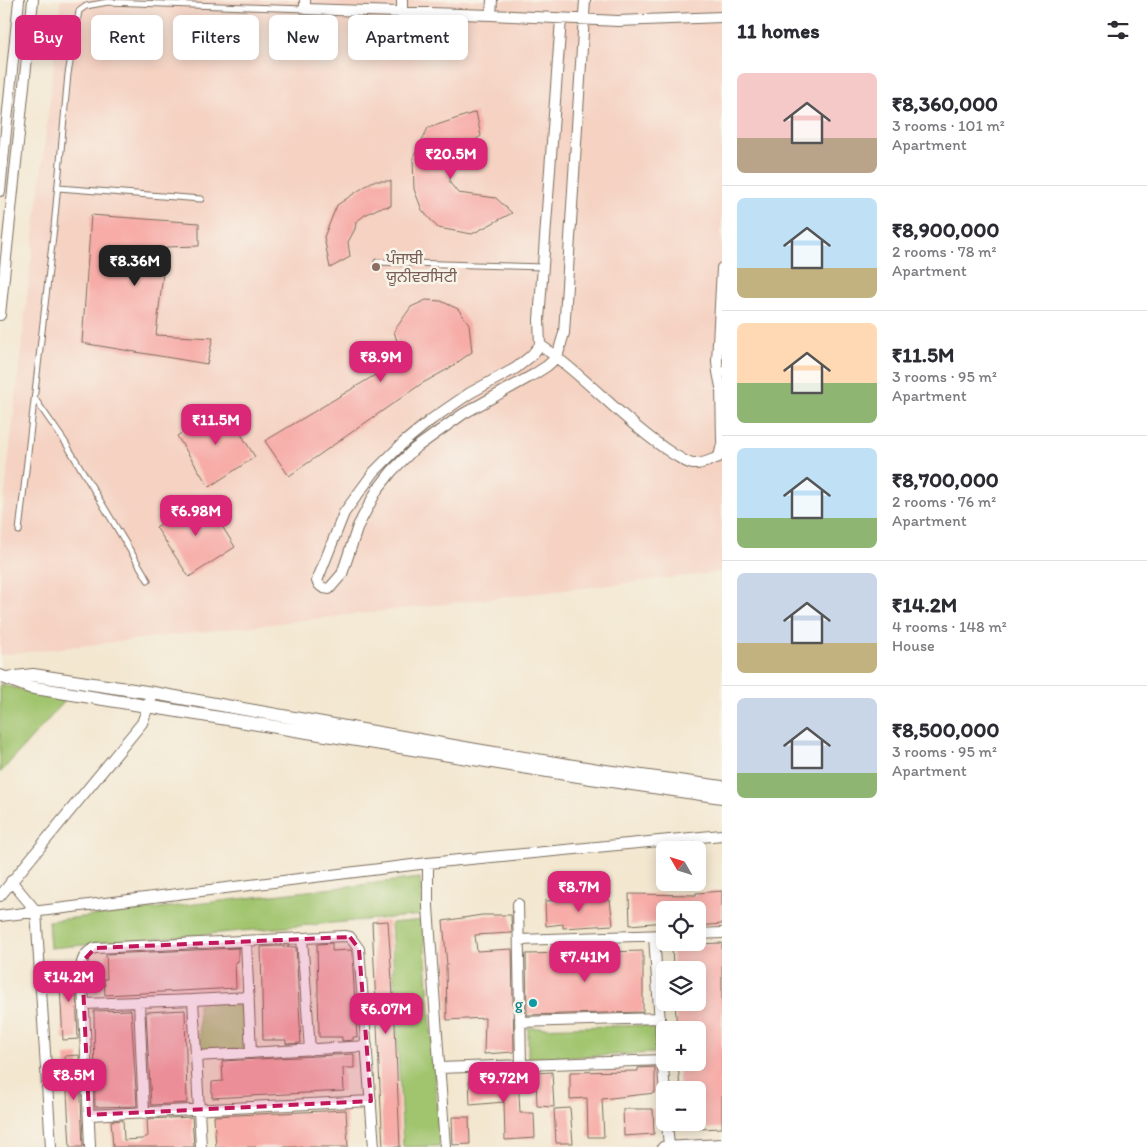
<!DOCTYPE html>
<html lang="en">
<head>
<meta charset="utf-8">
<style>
	body { margin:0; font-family:Itim,"Noto Sans Gurmukhi",sans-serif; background:#f2f2f3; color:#2b2b33; height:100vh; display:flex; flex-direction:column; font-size:19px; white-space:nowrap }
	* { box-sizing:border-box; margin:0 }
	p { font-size:16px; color:#7c7c81 }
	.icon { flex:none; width:28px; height:28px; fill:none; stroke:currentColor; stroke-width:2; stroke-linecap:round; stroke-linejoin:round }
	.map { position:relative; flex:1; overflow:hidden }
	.panel { display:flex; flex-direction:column; background:#fff; width:425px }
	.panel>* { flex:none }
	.hud { position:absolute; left:15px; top:15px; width:475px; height:45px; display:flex; gap:10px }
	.needle { width:32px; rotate:309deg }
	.tools { position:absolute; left:656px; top:841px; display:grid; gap:10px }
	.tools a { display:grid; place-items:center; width:50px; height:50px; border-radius:8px; background:#fff; box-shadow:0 2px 12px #0003; font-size:25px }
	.price { position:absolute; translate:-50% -42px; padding:0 11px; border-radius:10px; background:#db2777; color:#fff; font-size:16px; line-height:32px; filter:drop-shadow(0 1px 2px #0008) }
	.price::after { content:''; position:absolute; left:50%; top:30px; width:15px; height:11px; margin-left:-8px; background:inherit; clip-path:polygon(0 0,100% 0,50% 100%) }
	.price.selected { background:#222; color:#fff }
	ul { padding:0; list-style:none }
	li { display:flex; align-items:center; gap:15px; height:125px; padding:0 15px }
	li+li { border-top:1px solid #e1e1e2 }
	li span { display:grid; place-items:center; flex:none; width:140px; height:100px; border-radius:8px; color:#555 }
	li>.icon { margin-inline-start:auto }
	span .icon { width:60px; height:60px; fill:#fffc; stroke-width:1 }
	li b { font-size:21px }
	h2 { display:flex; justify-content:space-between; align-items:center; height:60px; padding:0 15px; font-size:21px }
	.pill { padding:0 18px; border-radius:8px; background:#fff; box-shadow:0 2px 12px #0003; font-size:18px; line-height:45px }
	.pill.selected { background:#db2777; color:#fff }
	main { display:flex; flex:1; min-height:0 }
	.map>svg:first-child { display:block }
	.built { fill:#f5d2c2 }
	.green { fill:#a1c56e; stroke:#6e7846 }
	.building { fill:#f7aca7 }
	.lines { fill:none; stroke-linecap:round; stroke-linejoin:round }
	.service-casing { stroke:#7b6c5c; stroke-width:7 }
	.minor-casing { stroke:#7b6c5c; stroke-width:12 }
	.tertiary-casing { stroke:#7b6c5c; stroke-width:14 }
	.service { stroke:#fff; stroke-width:5 }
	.minor { stroke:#fff; stroke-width:10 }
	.tertiary { stroke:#fff; stroke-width:12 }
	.marked { fill:#c2185b; fill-opacity:0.2; stroke:#c2185b; stroke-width:4; stroke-dasharray:10 6; stroke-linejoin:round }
	.education-dot { fill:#8d6e63; stroke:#f7f3e8; stroke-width:2 }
	.culture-dot { fill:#0f9aa8; stroke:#f7f3e8; stroke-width:2 }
	.labels { text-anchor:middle; stroke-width:5; stroke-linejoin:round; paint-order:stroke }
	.education-label { font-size:16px; fill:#785e54; stroke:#f7f3e8; text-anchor:start }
	.culture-label { font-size:16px; fill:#0d838f; stroke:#f7f3e8; text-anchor:end }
</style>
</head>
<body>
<main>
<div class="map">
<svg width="722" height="1147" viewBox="0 0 722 1147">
	<rect width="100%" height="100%" fill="#f7f3e8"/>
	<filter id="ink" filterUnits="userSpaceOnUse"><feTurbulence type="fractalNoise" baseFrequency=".02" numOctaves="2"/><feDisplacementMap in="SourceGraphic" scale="10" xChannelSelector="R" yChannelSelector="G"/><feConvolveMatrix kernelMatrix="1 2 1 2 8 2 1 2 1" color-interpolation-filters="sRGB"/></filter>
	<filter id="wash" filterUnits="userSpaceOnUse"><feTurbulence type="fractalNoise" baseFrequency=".0096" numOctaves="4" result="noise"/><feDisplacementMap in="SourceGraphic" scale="20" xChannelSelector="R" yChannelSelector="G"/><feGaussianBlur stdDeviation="1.12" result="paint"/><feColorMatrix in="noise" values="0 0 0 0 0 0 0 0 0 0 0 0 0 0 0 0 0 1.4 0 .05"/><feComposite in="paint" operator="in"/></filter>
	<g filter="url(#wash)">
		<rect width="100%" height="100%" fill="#f3e7d0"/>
		<path class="built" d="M 61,0 L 722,0 L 722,572 L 0,655 L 0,535 Z"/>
		<path class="green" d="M 0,684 L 65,701 L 0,773 Z
			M 420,878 L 423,915 L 50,948 L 48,921 Z
			M 423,920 L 440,1146 L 403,1147 L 391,923 Z
			M 245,1001 L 248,1049 L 200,1052 L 198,1004 Z
			M 655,1025 L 657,1053 L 528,1059 L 528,1028 Z"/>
		<g id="blocks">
			<path class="building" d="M 476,112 L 481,136 L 464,147 L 455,155 L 450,166 L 450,183 L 458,193 L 496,198 L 512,213 L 472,234 L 438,228 L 422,210 L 414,189 L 413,158 L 428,128 Z
				M 373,181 L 391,181 L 391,206 L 379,208 L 365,215 L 356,222 L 355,229 L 348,242 L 350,257 L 330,268 L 324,237 L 337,205 Z
				M 91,215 L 199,223 L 199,246 L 166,247 L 156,335 L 213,338 L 207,364 L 82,343 Z
				M 426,300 L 441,301 L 458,309 L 469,324 L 472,352 L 448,369 L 421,384 L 289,476 L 265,441 L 402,359 L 394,331 L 411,307 Z
				M 224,406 L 255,457 L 209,487 L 177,436 Z
				M 204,497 L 235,547 L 189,577 L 156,527 Z
				M 722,891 L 722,924 L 698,926 L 698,910 L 665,910 L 665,922 L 630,925 L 629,894 L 696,895 L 696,893 Z
				M 592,899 L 610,900 L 613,925 L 563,928 L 563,924 L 546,926 L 545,901 Z
				M 482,915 L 511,915 L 512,933 L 475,935 L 477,951 L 512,949 L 514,1052 L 484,1054 L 485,1018 L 447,1020 L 446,965 L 447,965 L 443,921 Z
				M 388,921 L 395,1025 L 400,1147 L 383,1147 L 381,1108 L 372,922 Z
				M 332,943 L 332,951 L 351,950 L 352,952 L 357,1037 L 353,1037 L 353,1040 L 342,1041 L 342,1037 L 319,1037 L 317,944 Z
				M 696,943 L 696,944 L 722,943 L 722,1128 L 698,1129 L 698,1090 L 680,1090 L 678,1062 L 698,1062 L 698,1030 L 677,1030 L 675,1002 L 698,1002 L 698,970 L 673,970 L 672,944 Z
				M 277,946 L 296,947 L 301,1043 L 286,1044 L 286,1040 L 263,1040 L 261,947 Z
				M 238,948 L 238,962 L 235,962 L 236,988 L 105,995 L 104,979 L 107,979 L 106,954 Z
				M 643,951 L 643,1012 L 527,1015 L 526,954 Z
				M 59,968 L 75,968 L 78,1039 L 63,1040 Z
				M 131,1010 L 137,1106 L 95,1107 L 94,1011 Z
				M 185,1010 L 187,1103 L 151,1105 L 146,1012 Z
				M 354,1054 L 354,1068 L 343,1068 L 344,1091 L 212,1098 L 212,1082 L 223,1081 L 222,1061 Z
				M 79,1055 L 83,1147 L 70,1147 L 65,1056 Z
				M 655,1067 L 655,1093 L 602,1099 L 604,1137 L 588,1137 L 587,1098 L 570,1099 L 570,1072 L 638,1071 L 638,1068 Z
				M 552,1072 L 554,1107 L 537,1106 L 536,1073 Z
				M 503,1076 L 518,1076 L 520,1113 L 534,1113 L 535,1138 L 505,1140 L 504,1102 L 470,1105 L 469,1078 L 503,1077 Z
				M 570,1108 L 573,1143 L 556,1143 L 554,1109 Z
				M 623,1109 L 653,1109 L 654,1134 L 624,1136 Z
				M 346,1110 L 348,1147 L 216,1147 L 214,1116 Z
				M 192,1117 L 194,1147 L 113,1147 L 111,1121 L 123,1120 L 124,1140 L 142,1139 L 148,1136 L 147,1119 Z
				M 452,1117 L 469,1117 L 470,1144 L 453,1145 Z"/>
		</g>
	</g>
	<g filter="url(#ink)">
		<use href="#blocks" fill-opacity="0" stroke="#7b6c5c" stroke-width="1"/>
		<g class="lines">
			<defs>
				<path id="service" d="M 58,188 L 201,199
					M 377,262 L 543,267
					M 35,399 L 65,442 L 148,580
					M 19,531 L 54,227 L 68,74 L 79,11 L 86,6 L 108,2 L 305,9"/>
				<path id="minor" d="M 305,0 L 305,9 L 491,15 L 618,21 L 722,17
					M 402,12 L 402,0
					M 491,15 L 492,0
					M 561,19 L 539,320 L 540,345 L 531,356 L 516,368 L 470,393 L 432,419 L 404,442 L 374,472 L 344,513 L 317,581 C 320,587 323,589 329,589 L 342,574 L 358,526 L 377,490 L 392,471 L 414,449 L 463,414 L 533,375 L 547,366 L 557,357 L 564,333 L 585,0
					M 0,191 L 19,0
					M 0,315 L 33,0
					M 540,345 C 587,377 625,423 673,454 C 679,457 686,463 693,464 C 702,465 710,460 719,457 L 722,444
					M 718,372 L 717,361 L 722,268
					M 722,372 L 718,372 L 721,387 L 722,441
					M 428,863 L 428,907 L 445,1147
					M 11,881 L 36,911 L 51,1147
					M 0,896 L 142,723 L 151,699
					M 518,904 L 521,1065
					M 0,916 L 428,863 L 722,835
					M 698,934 L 722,933
					M 654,936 L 665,1095
					M 302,938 L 310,1050
					M 519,940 L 665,935
					M 246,941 L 251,1053
					M 193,1000 L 249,997
					M 139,1002 L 144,1113
					M 84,1004 L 193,1000 L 201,1147
					M 520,1022 L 660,1018
					M 196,1056 L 367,1046
					M 439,1068 L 663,1060
					M 89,1115 L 371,1101
					M 667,1122 L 669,1147
					M 90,1147 L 82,962 C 84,955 88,951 95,948 L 345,936 L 350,937 L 359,949 L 374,1147
					M 663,1147 L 722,1144"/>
				<path id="tertiary" d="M 0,676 L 29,687 L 591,778 L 722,797
					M 7,678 L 33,675 L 153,693 L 476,750 L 598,770 L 722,787"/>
			</defs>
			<use href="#service" class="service-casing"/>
			<use href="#minor" class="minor-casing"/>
			<use href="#tertiary" class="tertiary-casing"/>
			<use href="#service" class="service"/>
			<use href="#minor" class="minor"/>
			<use href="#tertiary" class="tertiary"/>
		</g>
	</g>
	<path class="marked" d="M 350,937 L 359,949 L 371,1101 L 89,1115 L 82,962 L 95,948 Z"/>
	<circle class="education-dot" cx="376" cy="267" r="5"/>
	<circle class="culture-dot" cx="533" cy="1003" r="5"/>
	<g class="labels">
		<g class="education-label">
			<text x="386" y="264">ਪੰਜਾਬੀ<tspan x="386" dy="18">ਯੂਨੀਵਰਸਿਟੀ</tspan></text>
		</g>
		<g class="culture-label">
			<text x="523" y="1009">g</text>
		</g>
	</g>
</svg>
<div class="tools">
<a><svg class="needle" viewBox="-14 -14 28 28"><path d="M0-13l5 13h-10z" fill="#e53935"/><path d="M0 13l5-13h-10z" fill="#7c7c81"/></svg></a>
<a><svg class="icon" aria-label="locate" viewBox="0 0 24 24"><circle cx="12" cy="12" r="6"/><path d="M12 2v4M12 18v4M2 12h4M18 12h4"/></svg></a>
<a><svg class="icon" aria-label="layers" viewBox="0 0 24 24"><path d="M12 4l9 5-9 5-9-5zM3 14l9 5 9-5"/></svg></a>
<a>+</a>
<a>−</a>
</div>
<b class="price" style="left:451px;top:180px">₹20.5M</b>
<b class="price selected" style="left:135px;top:287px">₹8.36M</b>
<b class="price" style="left:381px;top:383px">₹8.9M</b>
<b class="price" style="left:216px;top:446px">₹11.5M</b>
<b class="price" style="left:196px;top:537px">₹6.98M</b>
<b class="price" style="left:579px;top:913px">₹8.7M</b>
<b class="price" style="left:585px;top:983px">₹7.41M</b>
<b class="price" style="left:69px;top:1003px">₹14.2M</b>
<b class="price" style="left:386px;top:1035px">₹6.07M</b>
<b class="price" style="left:74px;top:1101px">₹8.5M</b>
<b class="price" style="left:504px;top:1104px">₹9.72M</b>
<div class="hud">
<a class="pill selected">Buy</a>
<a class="pill">Rent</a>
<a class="pill">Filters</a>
<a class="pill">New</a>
<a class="pill">Apartment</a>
</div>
</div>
<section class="panel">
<h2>11 homes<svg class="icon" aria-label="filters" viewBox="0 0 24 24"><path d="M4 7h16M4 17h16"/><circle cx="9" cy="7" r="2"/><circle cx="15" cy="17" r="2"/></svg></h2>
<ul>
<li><span style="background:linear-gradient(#f6c9c9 65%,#b9a48a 0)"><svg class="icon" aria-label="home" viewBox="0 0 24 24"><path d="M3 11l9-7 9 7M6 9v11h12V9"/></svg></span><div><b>₹8,360,000</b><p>3 rooms · 101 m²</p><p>Apartment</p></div></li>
<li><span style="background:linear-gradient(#bfe0f5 70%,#c2b280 0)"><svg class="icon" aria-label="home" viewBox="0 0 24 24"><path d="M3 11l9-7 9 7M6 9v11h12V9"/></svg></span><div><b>₹8,900,000</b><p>2 rooms · 78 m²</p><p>Apartment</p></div></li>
<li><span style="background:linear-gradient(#ffd9b3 60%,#8fb573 0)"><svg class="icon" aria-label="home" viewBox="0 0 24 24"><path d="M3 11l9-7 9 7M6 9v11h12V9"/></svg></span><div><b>₹11.5M</b><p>3 rooms · 95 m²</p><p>Apartment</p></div></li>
<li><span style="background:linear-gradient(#bfe0f5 70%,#8fb573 0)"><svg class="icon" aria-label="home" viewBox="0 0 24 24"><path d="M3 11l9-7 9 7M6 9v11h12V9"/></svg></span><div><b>₹8,700,000</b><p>2 rooms · 76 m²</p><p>Apartment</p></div></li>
<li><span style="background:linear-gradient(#c9d6e8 70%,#c2b280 0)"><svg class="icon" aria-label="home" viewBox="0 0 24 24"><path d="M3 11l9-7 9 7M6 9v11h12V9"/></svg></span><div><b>₹14.2M</b><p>4 rooms · 148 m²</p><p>House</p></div></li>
<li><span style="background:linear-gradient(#c9d6e8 75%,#8fb573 0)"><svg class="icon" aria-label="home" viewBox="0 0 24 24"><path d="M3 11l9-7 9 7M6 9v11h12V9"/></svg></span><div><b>₹8,500,000</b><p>3 rooms · 95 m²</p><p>Apartment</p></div></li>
</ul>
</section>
</main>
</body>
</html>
